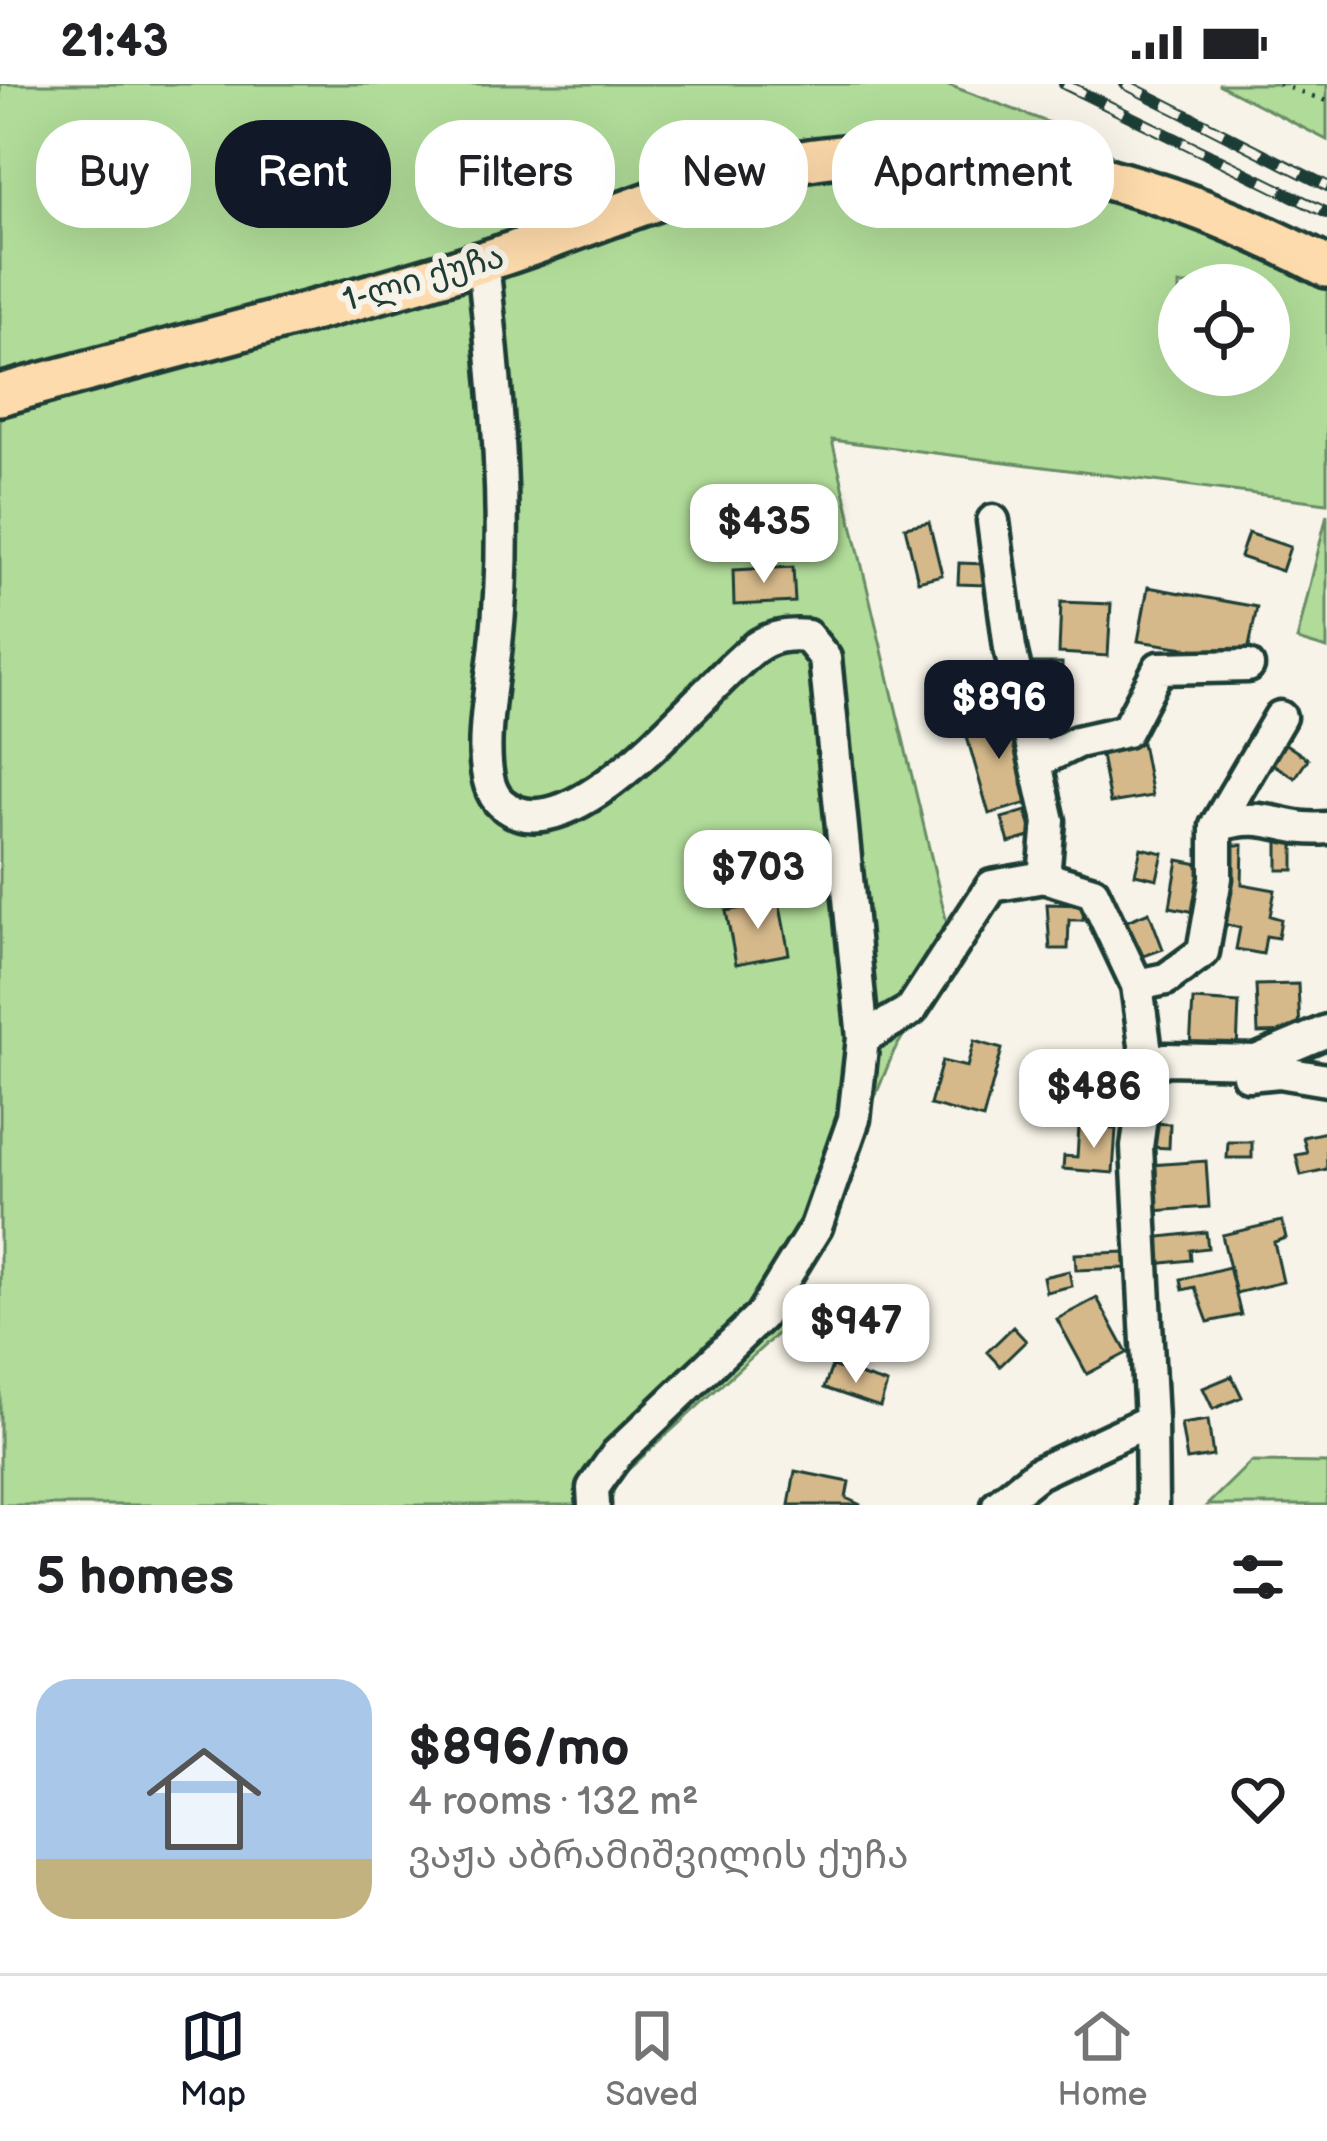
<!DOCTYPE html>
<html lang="en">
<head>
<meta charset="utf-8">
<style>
	body { margin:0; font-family:"Balsamiq Sans","Noto Sans Georgian",sans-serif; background:#f6f6f6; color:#202124; height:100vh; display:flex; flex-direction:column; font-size:45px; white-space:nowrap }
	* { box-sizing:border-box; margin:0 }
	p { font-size:39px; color:#757577 }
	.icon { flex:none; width:66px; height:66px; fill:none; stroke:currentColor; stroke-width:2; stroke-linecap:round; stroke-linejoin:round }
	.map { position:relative; height:1421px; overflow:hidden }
	.panel { display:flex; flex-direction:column; background:#fff; flex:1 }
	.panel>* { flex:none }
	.guide { position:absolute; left:36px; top:36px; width:1257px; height:108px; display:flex; gap:24px }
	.fabs { position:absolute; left:1158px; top:180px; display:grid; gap:24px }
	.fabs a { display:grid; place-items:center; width:132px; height:132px; border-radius:50%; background:#fff; box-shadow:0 12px 48px #0002; font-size:60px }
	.price { position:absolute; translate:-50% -102px; padding:0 27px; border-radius:24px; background:#fff; color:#222; font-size:39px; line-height:78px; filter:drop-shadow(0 3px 6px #0008) }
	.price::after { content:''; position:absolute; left:50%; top:72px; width:36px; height:27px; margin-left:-18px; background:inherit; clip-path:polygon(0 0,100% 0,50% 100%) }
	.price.current { background:#111827; color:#fff }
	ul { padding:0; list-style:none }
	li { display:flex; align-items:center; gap:36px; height:300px; padding:0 36px }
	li+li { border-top:3px solid #e0e0e0 }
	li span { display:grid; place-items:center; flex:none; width:336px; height:240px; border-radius:36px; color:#555 }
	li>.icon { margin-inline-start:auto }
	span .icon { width:144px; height:144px; fill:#fffc; stroke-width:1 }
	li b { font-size:51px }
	h2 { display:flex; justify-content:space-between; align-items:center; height:144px; padding:0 36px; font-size:51px }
	.tag { padding:0 42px; border-radius:48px; background:#fff; box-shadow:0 12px 48px #0002; font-size:42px; line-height:108px }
	.tag.current { background:#111827; color:#fff }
	.status { display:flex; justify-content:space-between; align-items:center; height:84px; padding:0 60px; background:#fff; direction:ltr }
	.status svg { height:33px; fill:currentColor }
	.tabs { display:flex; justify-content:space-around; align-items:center; height:168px; border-top:3px solid #e0e0e0; background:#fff; font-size:33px; color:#757577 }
	.tabs a { display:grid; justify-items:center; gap:6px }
	.tabs .current { color:#111827 }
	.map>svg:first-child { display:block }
	.green { fill:#b0db98; stroke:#688c66; stroke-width:3; fill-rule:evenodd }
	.building { fill:#d6b98b; stroke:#1f3d34; stroke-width:3 }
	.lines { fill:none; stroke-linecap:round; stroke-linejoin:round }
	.minor-casing { stroke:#1f3d34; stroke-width:39 }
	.major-casing { stroke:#1f3d34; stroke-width:48 }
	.path { stroke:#1f3d34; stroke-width:4.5; stroke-dasharray:3 9; stroke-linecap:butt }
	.minor { stroke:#f7f3e8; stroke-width:30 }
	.major { stroke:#fedbac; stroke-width:39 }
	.rail-casing { stroke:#1f3d34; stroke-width:12 }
	.rail { stroke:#f7f3e8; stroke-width:8; stroke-dasharray:22; stroke-linecap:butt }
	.labels { text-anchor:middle; stroke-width:12; stroke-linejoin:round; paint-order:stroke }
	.street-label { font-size:33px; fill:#1f3d34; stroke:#f7f3e8 }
</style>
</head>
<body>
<div class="status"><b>21:43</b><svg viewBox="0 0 49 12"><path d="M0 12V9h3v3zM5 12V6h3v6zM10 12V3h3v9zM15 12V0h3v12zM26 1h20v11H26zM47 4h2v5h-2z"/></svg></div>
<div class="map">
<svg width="1327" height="1421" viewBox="0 0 1327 1421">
	<rect width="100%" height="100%" fill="#f7f3e8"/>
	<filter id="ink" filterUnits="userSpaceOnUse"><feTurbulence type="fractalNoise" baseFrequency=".00833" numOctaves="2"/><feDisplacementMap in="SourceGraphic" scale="24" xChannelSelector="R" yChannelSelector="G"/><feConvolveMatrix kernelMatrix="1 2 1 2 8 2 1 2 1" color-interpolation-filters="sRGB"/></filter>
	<g filter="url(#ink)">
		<path class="green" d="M 0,0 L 946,0 L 1090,54 L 1117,75 L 1327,167 L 1327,419 L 832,356 L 954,869 L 894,967 L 778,1249 L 616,1397 L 610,1421 L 0,1421 ZM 1179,201 L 1269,201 L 1269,291 L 1179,291 Z
			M 1218,0 L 1327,0 L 1327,56 Z
			M 1327,430 L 1327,565 L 1297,556 Z
			M 1251,1378 L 1327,1379 L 1327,1421 L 1207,1421 Z"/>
		<path class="building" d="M 929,438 L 942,491 L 918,497 L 905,443 Z
			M 1248,449 L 1290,463 L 1282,487 L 1240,473 Z
			M 959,479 L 985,480 L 985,501 L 958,500 Z
			M 793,483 L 795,518 L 734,521 L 733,486 Z
			M 1148,503 L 1257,523 L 1247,573 L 1138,557 Z
			M 1061,518 L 1111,520 L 1108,572 L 1059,569 Z
			M 1032,579 L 1062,579 L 1062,621 L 1043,621 L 1044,598 L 1032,598 Z
			M 1004,582 L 1008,600 L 964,609 L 960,591 Z
			M 1008,626 L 1035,717 L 989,730 L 963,639 Z
			M 1281,657 L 1308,675 L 1295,694 L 1268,677 Z
			M 1142,659 L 1152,712 L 1110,719 L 1100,666 Z
			M 1026,727 L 1033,752 L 1009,759 L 1002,734 Z
			M 1278,754 L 1294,754 L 1294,786 L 1278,786 Z
			M 1223,761 L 1243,761 L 1242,800 L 1275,806 L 1270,832 L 1281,835 L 1278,854 L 1266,852 L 1263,870 L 1236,865 L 1240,844 L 1223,840 Z
			M 1141,764 L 1163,769 L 1157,795 L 1135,790 Z
			M 1178,776 L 1209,782 L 1200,829 L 1170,823 Z
			M 779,817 L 789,870 L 736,880 L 726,827 Z
			M 1047,820 L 1084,821 L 1083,836 L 1069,836 L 1068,865 L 1050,865 Z
			M 1149,828 L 1163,865 L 1138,874 L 1124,838 Z
			M 1298,900 L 1300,948 L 1258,949 L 1256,901 Z
			M 1193,916 L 1239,919 L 1237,966 L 1190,963 Z
			M 974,957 L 1002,965 L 983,1035 L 930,1021 L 942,977 L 967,983 Z
			M 1053,989 L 1071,990 L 1069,1014 L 1051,1013 Z
			M 1150,1039 L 1170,1040 L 1169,1064 L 1149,1063 Z
			M 1079,1043 L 1116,1045 L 1113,1089 L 1063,1085 L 1064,1072 L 1077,1073 Z
			M 1326,1048 L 1327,1085 L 1301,1091 L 1296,1071 L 1307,1069 L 1303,1053 Z
			M 1228,1058 L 1252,1058 L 1252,1074 L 1227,1074 Z
			M 1206,1077 L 1209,1123 L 1153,1127 L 1150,1081 Z
			M 1282,1137 L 1286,1154 L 1274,1158 L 1283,1198 L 1236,1209 L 1222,1151 Z
			M 1206,1148 L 1208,1164 L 1190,1166 L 1191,1176 L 1154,1180 L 1151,1154 Z
			M 1125,1168 L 1126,1184 L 1076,1186 L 1075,1170 Z
			M 1229,1183 L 1241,1231 L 1208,1238 L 1195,1203 L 1183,1206 L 1181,1195 Z
			M 1069,1187 L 1072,1202 L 1046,1208 L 1043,1193 Z
			M 1097,1214 L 1127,1269 L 1087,1290 L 1057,1235 Z
			M 1013,1243 L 1026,1257 L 1000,1282 L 987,1268 Z
			M 832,1282 L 887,1300 L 880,1323 L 824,1304 Z
			M 1232,1292 L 1242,1313 L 1213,1325 L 1203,1304 Z
			M 1208,1336 L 1213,1372 L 1187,1376 L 1181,1340 Z
			M 795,1387 L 849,1398 L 846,1414 L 861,1421 L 789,1421 Z"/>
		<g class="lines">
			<defs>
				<path id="minor" d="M 483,178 C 496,303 510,434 496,560 C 493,596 471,693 501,719 C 571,780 706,598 756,563 C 772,552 788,550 807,552 L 825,574 L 863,954 L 854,1035 L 816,1143 L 761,1232 L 617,1370 L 593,1404 L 594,1421
					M 1039,677 L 1077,658 L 1126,647 L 1159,584 L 1248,582
					M 1216,742 L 1280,633
					M 1044,793 L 1093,808 L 1137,901
					M 863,954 L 911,926 L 992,802 L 1044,793 L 1049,737 L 1010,564 L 993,437
					M 1148,983 L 1166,975 L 1256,977 L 1327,947
					M 1248,991 L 1279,988 L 1327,996
					M 1151,1336 L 1152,1421
					M 998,1421 L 1038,1389 L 1151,1336 L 1137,1063 L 1148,983 L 1137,901 L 1166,895 L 1203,868 L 1216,794 L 1216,742 C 1270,725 1278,748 1327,744"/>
				<path id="major" d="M 0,311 C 160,267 323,227 482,178 C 582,147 681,100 785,80 C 975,44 1159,94 1327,183"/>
			</defs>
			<use href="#minor" class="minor-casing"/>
			<use href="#major" class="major-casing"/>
			<path class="path" d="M 1278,0 L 1327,17"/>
			<use href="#minor" class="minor"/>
			<use href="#major" class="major"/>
			<defs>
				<path id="rail" d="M 1064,0 L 1327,129
					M 1125,0 L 1327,102"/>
			</defs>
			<use href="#rail" class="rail-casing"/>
			<use href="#rail" class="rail"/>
		</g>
	</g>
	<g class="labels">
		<g class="street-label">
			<text transform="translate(423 193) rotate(-16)" y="12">1-ლი ქუჩა</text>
		</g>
	</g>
</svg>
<div class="fabs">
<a><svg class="icon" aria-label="locate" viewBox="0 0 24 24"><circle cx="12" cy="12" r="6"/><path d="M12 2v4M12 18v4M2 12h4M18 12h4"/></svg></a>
</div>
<b class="price" style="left:764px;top:502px">$435</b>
<b class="price current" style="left:999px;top:678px">$896</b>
<b class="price" style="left:758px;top:848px">$703</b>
<b class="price" style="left:1094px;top:1067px">$486</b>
<b class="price" style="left:856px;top:1302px">$947</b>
<div class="guide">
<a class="tag">Buy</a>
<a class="tag current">Rent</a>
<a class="tag">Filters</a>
<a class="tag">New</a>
<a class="tag">Apartment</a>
</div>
</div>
<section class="panel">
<h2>5 homes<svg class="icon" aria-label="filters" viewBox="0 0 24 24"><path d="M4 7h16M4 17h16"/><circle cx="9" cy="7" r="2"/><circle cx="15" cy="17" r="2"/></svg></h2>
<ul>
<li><span style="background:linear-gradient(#a9c7e8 75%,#c2b280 0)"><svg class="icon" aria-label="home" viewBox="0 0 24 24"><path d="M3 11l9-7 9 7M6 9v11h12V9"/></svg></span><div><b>$896/mo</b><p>4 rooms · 132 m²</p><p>ვაჟა აბრამიშვილის ქუჩა</p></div><svg class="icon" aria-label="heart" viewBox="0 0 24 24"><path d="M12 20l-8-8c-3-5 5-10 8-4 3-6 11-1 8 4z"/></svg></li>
</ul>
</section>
<nav class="tabs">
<a class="current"><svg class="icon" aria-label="map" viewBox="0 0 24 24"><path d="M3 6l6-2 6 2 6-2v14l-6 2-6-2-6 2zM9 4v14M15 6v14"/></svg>Map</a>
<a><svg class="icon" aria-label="saved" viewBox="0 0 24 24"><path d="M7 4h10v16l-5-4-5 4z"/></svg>Saved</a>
<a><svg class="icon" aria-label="home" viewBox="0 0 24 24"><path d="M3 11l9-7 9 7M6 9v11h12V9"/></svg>Home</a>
</nav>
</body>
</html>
